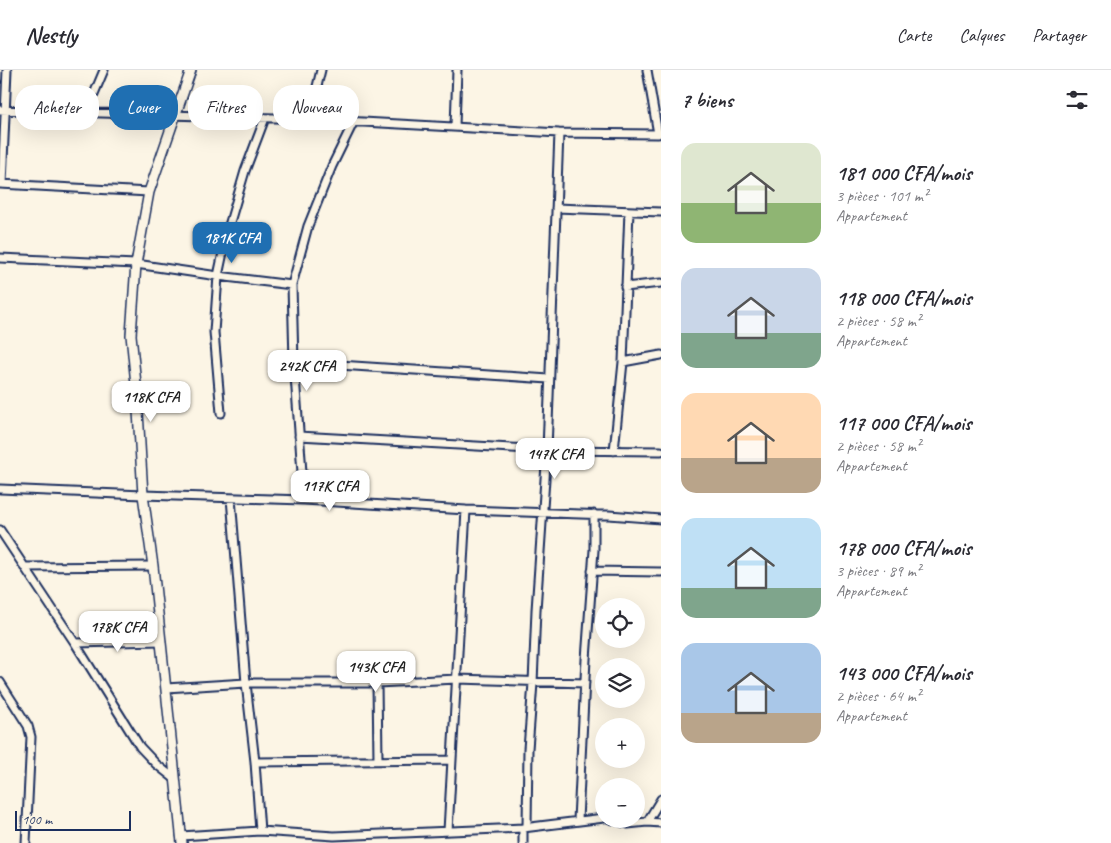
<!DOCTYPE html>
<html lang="fr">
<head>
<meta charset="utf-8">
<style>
	body { margin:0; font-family:Caveat,sans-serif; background:#f2f2f3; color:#2b2b33; height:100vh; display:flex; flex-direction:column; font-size:19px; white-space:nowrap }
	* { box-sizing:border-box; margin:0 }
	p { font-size:16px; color:#7c7c81 }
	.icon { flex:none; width:28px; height:28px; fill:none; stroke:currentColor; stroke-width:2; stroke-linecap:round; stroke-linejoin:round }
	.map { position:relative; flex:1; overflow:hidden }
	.sheet { display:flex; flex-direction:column; background:#fff; width:450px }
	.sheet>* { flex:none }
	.top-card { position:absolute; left:15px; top:15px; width:475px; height:45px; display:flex; gap:10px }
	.fabs { position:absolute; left:595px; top:528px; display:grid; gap:10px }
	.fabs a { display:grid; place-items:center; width:50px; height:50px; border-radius:50%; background:#fff; box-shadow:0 5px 20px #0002; font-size:25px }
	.scale { position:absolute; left:15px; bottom:12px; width:116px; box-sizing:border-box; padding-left:5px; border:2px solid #1b2f5e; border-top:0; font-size:14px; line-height:18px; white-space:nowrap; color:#1b2f5e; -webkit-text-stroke:4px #fcf5e5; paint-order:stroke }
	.price { position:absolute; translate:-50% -42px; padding:0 11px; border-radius:10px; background:#fff; color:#222; font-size:16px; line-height:32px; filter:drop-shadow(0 1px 2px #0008) }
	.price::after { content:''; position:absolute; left:50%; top:30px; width:15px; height:11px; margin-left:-8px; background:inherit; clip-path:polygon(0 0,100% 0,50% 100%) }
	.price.current { background:#1f6fb2; color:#fff }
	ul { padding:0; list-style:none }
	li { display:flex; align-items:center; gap:15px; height:125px; padding:0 20px }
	li span { display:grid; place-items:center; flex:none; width:140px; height:100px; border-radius:15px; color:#555 }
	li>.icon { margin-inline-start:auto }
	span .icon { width:60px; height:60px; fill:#fffc; stroke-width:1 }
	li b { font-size:21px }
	h2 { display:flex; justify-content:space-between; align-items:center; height:60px; padding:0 20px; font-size:21px }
	.pill { padding:0 18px; border-radius:20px; background:#fff; box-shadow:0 5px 20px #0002; font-size:18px; line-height:45px }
	.pill.current { background:#1f6fb2; color:#fff }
	header { display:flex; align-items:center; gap:30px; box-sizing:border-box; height:70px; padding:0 25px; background:#fff; border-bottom:1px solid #e1e1e2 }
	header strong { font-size:24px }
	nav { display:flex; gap:28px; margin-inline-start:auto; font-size:18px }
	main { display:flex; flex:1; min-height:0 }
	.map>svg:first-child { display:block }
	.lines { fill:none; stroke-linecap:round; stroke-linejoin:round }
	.minor-casing { stroke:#1b2f5e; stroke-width:11 }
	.tertiary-casing { stroke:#1b2f5e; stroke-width:12 }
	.minor { stroke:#fcf5e5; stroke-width:7 }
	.tertiary { stroke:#fcf5e5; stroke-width:9 }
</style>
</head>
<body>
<header>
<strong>Nestly</strong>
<nav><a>Carte</a><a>Calques</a><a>Partager</a></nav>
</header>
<main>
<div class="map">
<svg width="661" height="773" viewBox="0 0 661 773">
	<rect width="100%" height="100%" fill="#fcf5e5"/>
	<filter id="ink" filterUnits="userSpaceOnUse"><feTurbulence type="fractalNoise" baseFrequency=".02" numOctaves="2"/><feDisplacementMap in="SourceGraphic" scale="10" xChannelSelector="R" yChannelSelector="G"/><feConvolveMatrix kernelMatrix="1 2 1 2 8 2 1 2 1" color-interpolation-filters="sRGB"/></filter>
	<g filter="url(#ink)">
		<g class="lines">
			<defs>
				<path id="minor" d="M 0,40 L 309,49 L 559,63 L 658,64 L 647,0
					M 86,43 L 104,0
					M 309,49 L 321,0
					M 455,56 L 457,0
					M 0,114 L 149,122
					M 2,114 L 7,0
					M 556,138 L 661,142
					M 0,188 L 136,194 L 218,206 L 292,215 L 308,156 L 332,96 L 354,51
					M 292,215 L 294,292 L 304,430
					M 625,217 L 661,213
					M 294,292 L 549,309
					M 623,292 L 629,141
					M 221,343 L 214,262 L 218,206 L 228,159 L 245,101 L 265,48
					M 299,366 L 547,380 L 661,381
					M 614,381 L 623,292 L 661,285
					M 0,419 L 143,425 L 304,430 L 466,440 L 609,445 L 661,449
					M 231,428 L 246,613 L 255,692 L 260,761
					M 0,460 L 75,573 L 140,677 L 156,694 L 175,709
					M 24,497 L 153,496
					M 592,501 L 661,502
					M 75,573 L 161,571
					M 0,612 L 28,656 L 31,667 L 26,773
					M 377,613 L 378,690
					M 166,618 L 246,613 L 377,613 L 457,609 L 585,613
					M 255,692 L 451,690
					M 610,749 L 628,754 L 647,752 L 661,753
					M 578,750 L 586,589 L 594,480 L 594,444
					M 647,752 L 661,729
					M 527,757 L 528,679 L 533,613 L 536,540 L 547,380 L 559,63
					M 523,758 L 523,773
					M 448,761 L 466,440
					M 181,766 L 260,761 L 334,766 L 523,758 L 604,748"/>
				<path id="tertiary" d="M 182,773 L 153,496 L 143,425 L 137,324 L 131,265 L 136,194 L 149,122 L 191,0"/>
			</defs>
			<use href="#minor" class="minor-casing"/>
			<use href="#tertiary" class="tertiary-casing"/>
			<use href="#minor" class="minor"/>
			<use href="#tertiary" class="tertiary"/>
		</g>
	</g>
</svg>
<div class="fabs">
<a><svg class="icon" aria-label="locate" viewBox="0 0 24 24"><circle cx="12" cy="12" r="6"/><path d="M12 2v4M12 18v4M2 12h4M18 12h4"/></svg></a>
<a><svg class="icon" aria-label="layers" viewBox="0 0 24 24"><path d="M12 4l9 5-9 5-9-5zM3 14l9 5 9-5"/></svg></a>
<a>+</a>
<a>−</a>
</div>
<div class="scale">100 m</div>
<b class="price current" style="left:232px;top:194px">181K CFA</b>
<b class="price" style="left:307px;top:322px">242K CFA</b>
<b class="price" style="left:151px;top:353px">118K CFA</b>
<b class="price" style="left:555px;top:410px">147K CFA</b>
<b class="price" style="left:330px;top:442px">117K CFA</b>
<b class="price" style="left:118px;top:583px">178K CFA</b>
<b class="price" style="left:376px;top:623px">143K CFA</b>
<div class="top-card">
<a class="pill">Acheter</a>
<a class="pill current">Louer</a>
<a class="pill">Filtres</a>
<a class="pill">Nouveau</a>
</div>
</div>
<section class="sheet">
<h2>7 biens<svg class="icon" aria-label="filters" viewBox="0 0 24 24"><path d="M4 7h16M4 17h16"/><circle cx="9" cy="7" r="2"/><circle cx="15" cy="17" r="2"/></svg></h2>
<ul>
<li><span style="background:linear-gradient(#dfe7d0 60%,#8fb573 0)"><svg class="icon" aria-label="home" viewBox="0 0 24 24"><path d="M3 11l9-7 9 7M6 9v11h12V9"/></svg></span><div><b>181 000 CFA/mois</b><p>3 pièces · 101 m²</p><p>Appartement</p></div></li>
<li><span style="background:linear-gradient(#c9d6e8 65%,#7fa58c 0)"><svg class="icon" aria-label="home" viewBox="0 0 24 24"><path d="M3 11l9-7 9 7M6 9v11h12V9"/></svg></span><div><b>118 000 CFA/mois</b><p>2 pièces · 58 m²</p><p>Appartement</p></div></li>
<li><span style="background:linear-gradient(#ffd9b3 65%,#b9a48a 0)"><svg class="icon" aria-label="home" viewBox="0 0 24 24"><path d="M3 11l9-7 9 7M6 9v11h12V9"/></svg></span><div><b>117 000 CFA/mois</b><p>2 pièces · 58 m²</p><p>Appartement</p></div></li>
<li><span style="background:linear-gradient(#bfe0f5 70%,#7fa58c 0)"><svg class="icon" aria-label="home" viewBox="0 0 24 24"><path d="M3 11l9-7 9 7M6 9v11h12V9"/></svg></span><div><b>178 000 CFA/mois</b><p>3 pièces · 89 m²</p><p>Appartement</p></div></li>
<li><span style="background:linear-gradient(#a9c7e8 70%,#b9a48a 0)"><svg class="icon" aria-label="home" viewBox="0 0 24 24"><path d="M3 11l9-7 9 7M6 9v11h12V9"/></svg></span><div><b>143 000 CFA/mois</b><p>2 pièces · 64 m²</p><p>Appartement</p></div></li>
</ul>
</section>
</main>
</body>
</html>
